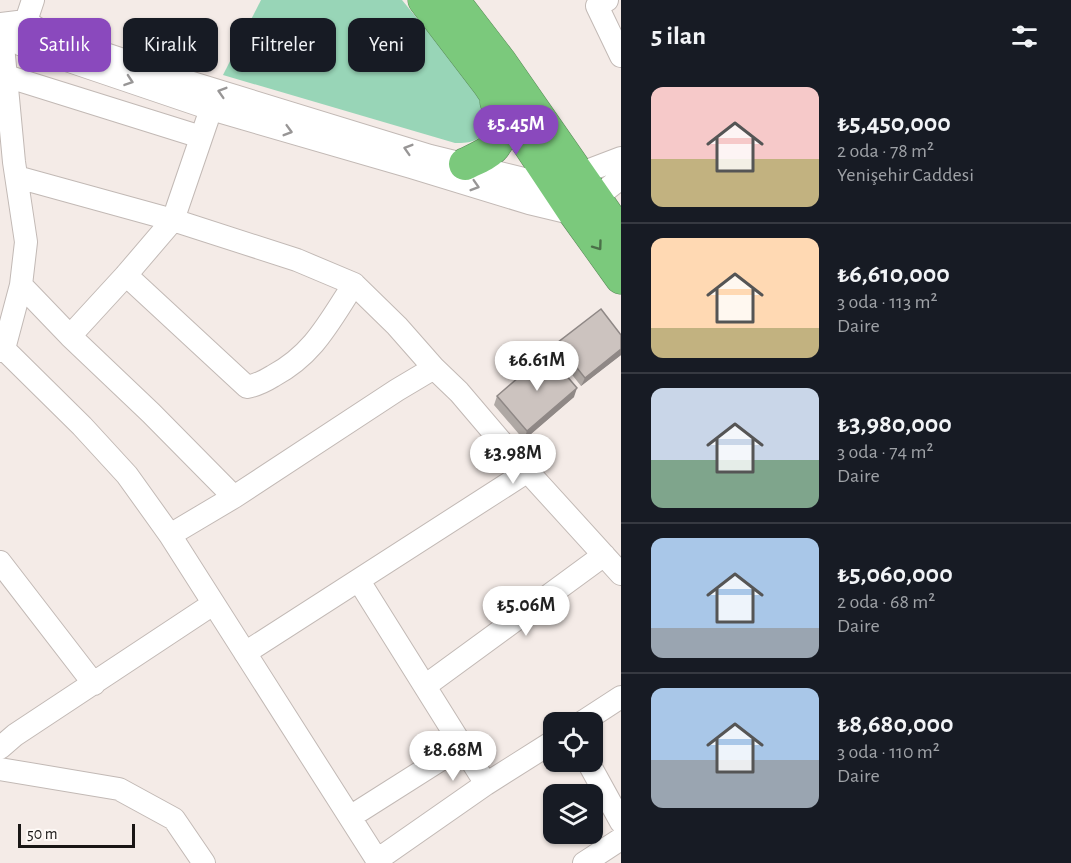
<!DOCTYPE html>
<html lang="tr">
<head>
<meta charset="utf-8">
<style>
	body { margin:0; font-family:"Alegreya Sans",sans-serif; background:#20242c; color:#f1f3f6; height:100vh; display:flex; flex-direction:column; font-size:22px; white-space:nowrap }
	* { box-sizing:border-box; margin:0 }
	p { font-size:20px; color:#9ea1a6 }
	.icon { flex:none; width:33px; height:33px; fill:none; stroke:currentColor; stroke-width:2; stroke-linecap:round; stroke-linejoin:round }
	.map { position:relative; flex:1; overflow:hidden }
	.side { display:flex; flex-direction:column; background:#171b24; width:450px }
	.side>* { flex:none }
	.banner { position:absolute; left:18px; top:18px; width:513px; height:54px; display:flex; gap:12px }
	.controls { position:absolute; left:543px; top:712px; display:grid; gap:12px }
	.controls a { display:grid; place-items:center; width:60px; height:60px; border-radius:12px; background:#171b24; box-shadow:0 2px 4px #0004; font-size:30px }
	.scale { position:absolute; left:18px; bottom:15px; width:117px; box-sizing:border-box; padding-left:6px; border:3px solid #191615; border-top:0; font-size:16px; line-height:21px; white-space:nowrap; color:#191615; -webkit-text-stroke:4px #fef9f6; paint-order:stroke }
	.price { position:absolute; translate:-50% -51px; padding:0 14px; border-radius:21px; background:#fff; color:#222; font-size:20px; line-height:39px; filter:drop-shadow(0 2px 3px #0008) }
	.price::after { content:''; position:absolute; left:50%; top:36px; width:18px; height:14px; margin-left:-9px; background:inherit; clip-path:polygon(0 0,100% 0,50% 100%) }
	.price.selected { background:#8a49bd; color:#fff }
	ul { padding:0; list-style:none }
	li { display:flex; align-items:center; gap:18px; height:150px; padding:0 30px }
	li+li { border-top:2px solid #363941 }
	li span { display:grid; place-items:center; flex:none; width:168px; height:120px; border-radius:12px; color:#555 }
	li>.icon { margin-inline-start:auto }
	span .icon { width:72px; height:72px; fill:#fffc; stroke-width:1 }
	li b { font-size:26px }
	h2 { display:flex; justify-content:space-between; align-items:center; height:72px; padding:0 30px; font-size:26px }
	.tag { padding:0 21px; border-radius:12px; background:#171b24; box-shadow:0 2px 4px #0004; font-size:21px; line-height:54px }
	.tag.selected { background:#8a49bd; color:#fff }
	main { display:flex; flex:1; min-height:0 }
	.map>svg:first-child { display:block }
	.green { fill:#98d5b7 }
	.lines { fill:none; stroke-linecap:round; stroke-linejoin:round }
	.minor-casing { stroke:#c2b9b5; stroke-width:24 }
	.highway-casing { stroke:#598a58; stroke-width:33 }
	.minor { stroke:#fff; stroke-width:22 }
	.highway { stroke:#7bc97c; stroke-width:32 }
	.wall { fill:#afa8a4 }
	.shaded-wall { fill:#8f8886 }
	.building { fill:#ccc3bf; stroke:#8f8886; stroke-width:1.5 }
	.oneway { stroke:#989696 }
	.oneway2 { stroke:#4a7048 }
</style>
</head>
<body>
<main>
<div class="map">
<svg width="621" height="863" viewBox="0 0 621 863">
	<rect width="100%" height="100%" fill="#f4ebe7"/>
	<path class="green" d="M 261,0 L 402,0 L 466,78 L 484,107 L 490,128 C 477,141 473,143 455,143 L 223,75 Z"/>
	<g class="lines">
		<defs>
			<path id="minor" d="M 607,0 L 597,6 L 621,56
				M 26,21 L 33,0
				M 0,24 L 22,45 L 211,109 L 411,167 L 529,203 L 575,214 L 621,178
				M 1,24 L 26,21 L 45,34 L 189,82 L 430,156 L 556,187 L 579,174 L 621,158
				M 6,76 L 201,137
				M 17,177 L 173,220 L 297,260 L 354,284 L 397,326 L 434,368 L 459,392 L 510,452 L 621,574
				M 126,275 L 247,387 C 257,385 265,381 273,376 C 314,354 329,322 354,284
				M 21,285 L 70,336 L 151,413 L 234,497
				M 70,336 L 126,275 L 173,220 L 211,109
				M 4,349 L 82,426 L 127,475 L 170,535 L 379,863
				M 0,351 L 4,349 L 21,285 L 26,242 L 14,162 L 1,24
				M 170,535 L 234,497 L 397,390 L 434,368
				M 0,562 L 94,684
				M 359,581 L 486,784
				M 245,653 L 528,471
				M 425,686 L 604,555
				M 581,723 L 621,697
				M 0,748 L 15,735 L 213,604
				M 588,762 L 621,822
				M 0,769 L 119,789 L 174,819 L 204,863
				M 350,817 L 462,746
				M 377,860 L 486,784 L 554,741
				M 584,863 L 621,839"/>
			<path id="highway" d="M 424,0 L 489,85 L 575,214 L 621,278
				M 453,0 L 500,61 L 621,235
				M 465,164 C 490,152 497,151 505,123 L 496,102"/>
		</defs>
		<use href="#minor" class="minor-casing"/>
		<use href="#highway" class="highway-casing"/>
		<use href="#minor" class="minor"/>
		<use href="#highway" class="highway"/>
	</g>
	<path class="wall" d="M 621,335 L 621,355 L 581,386 L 554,352 L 557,343 Z
		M 497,396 L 574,397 L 524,440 L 494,405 Z"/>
	<path class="shaded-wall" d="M 621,349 L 621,355 L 581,386 L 585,378 Z
		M 577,388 L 574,397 L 524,440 L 527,431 Z"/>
	<path class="building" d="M 601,309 L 621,335 L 621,349 L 585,378 L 557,343 Z
		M 547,353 L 577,388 L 527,431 L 497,396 Z"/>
	<defs><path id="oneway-chevron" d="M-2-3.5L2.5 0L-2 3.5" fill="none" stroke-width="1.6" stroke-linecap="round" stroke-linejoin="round" transform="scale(1.5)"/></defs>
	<g class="oneway">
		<use href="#oneway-chevron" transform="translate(129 81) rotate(19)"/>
		<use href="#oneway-chevron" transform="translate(222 92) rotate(-163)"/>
		<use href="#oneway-chevron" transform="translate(288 131) rotate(16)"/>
		<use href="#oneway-chevron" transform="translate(408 149) rotate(-163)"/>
		<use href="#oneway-chevron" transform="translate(475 186) rotate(17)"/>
	</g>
	<use class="oneway2" href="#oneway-chevron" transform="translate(598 246) rotate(54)"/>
</svg>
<div class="controls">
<a><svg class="icon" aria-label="locate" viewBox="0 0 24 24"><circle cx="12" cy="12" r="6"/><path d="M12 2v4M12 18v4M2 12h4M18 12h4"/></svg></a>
<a><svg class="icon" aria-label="layers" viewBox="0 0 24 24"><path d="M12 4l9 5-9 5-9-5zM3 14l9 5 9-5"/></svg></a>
</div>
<div class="scale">50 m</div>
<b class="price selected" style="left:516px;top:156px">₺5.45M</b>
<b class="price" style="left:537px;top:392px">₺6.61M</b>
<b class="price" style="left:513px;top:485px">₺3.98M</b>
<b class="price" style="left:526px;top:637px">₺5.06M</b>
<b class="price" style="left:453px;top:782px">₺8.68M</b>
<div class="banner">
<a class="tag selected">Satılık</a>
<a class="tag">Kiralık</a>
<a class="tag">Filtreler</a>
<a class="tag">Yeni</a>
</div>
</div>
<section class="side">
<h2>5 ilan<svg class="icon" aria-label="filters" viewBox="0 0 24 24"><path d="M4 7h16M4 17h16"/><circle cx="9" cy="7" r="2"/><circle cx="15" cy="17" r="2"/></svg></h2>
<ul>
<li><span style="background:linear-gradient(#f6c9c9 60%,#c2b280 0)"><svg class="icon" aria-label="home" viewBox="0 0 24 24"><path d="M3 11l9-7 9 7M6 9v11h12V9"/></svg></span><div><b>₺5,450,000</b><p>2 oda · 78 m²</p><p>Yenişehir Caddesi</p></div></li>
<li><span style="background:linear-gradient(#ffd9b3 75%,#c2b280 0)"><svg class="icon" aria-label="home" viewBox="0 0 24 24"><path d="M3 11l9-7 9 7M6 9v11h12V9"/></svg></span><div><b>₺6,610,000</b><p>3 oda · 113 m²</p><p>Daire</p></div></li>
<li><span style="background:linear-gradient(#c9d6e8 60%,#7fa58c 0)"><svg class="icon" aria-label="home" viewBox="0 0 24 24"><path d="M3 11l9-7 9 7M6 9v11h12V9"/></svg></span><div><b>₺3,980,000</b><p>3 oda · 74 m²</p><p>Daire</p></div></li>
<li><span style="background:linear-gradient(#a9c7e8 75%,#9aa5b1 0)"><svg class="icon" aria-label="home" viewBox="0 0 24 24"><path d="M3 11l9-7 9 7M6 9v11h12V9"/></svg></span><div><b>₺5,060,000</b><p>2 oda · 68 m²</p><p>Daire</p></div></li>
<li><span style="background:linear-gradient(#a9c7e8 60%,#9aa5b1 0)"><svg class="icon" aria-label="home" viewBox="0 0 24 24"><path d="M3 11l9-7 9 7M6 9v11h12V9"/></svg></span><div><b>₺8,680,000</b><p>3 oda · 110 m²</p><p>Daire</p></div></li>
</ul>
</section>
</main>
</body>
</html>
